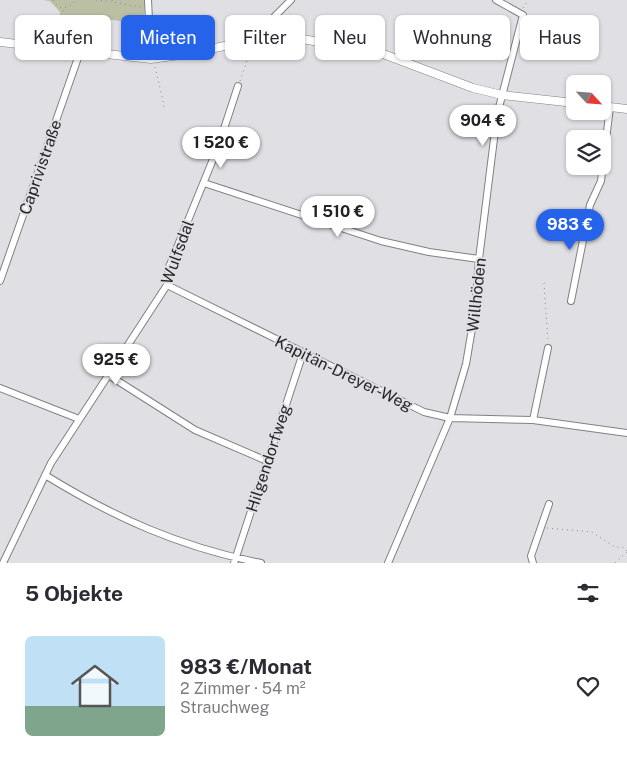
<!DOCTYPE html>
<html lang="de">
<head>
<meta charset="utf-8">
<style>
	body { margin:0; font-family:"Public Sans",sans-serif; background:#f2f2f3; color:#2b2b33; height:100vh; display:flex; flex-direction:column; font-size:19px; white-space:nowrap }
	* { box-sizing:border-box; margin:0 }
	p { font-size:16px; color:#7c7c81 }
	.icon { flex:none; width:28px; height:28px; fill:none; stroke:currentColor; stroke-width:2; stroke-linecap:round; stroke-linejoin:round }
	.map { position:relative; height:563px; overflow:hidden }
	.panel { display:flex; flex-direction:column; background:#fff; flex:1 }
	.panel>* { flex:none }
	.hud { position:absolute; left:15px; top:15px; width:598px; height:45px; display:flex; gap:10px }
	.needle { width:32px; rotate:116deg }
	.tools { position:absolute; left:566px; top:75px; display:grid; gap:10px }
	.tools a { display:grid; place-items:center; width:45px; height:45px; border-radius:8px; background:#fff; box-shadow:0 1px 4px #0004; font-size:25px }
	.price { position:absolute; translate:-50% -42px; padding:0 11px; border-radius:18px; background:#fff; color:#222; font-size:16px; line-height:32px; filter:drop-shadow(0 1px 2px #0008) }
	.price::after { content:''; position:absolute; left:50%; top:30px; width:15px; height:11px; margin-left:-8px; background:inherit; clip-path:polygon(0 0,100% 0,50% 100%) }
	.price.current { background:#2563eb; color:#fff }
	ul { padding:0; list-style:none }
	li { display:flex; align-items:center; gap:15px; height:125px; padding:0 25px }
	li+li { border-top:1px solid #e1e1e2 }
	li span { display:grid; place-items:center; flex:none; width:140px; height:100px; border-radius:8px; color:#555 }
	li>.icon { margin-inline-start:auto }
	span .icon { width:60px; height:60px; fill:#fffc; stroke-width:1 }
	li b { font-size:21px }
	h2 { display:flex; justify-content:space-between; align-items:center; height:60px; padding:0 25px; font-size:21px }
	.chip { padding:0 18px; border-radius:8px; background:#fff; box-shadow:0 1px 4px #0004; font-size:18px; line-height:45px }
	.chip.current { background:#2563eb; color:#fff }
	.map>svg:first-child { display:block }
	.green { fill:#bbbfa4 }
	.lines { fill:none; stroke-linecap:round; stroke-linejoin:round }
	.minor-casing { stroke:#818085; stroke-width:8 }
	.tertiary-casing { stroke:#818085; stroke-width:9 }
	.path { stroke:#8a8a8e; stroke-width:1; stroke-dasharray:1 4; stroke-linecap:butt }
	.minor { stroke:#fff; stroke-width:6 }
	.tertiary { stroke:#fff; stroke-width:8 }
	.labels { text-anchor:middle; stroke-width:4; stroke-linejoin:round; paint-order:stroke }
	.street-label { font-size:16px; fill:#252527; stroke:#dfdfe4 }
</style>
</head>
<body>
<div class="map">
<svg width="627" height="563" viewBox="0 0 627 563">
	<rect width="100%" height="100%" fill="#dfdfe4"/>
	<path class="green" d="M 43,0 L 145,0 L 144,17 L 129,22 L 104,19 L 101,45 L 57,40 L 60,12 L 50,1 Z"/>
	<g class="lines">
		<defs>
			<path id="minor" d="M 148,0 L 151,59
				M 264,38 L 269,22 L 291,0
				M 204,183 L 381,241 L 429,252 L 479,259
				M 0,281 L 80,52
				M 167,285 L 424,412 L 450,418 L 533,420 L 627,433
				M 571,301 L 590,205 L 601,181 L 610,107
				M 110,376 L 195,430 L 267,461
				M 0,388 L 79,419
				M 533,420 L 548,348
				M 45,475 C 115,518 180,547 261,563
				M 3,563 L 51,463 L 167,285 L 169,267 L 218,147 L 238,86
				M 234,563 L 303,353
				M 388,563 L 450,418 L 466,364 L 475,311 L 479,259 L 497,115 L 523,15 L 496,0
				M 533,563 L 531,556 L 549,504"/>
			<path id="tertiary" d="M 0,42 L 151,59 L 180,55 L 264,38 L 296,38 L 378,52 L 473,88 L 502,95 L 575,103
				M 602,106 L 627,109"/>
		</defs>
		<use href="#minor" class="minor-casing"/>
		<use href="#tertiary" class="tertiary-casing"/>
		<path class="path" d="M 53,0 C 59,11 69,9 76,0
			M 96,0 L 111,2
			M 112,0 L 112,2 L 141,7
			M 523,8 L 527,2
			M 62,26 L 71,27
			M 59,41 L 64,8
			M 155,67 L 164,105 L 163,110
			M 240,81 L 248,58 L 260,47
			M 544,283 L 548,342
			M 547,528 L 592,532 L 615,547 L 623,547 L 627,551
			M 615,563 L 627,552"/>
		<use href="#minor" class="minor"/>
		<use href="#tertiary" class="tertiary"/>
	</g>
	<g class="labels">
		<g class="street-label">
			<text transform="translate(40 167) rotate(-71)" y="6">Caprivistraße</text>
			<text transform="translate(177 252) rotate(-70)" y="6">Wulfsdal</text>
			<text transform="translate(476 295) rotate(-84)" y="6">Willhöden</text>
			<text transform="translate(344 373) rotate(26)" y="6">Kapitän-Dreyer-Weg</text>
			<text transform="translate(268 458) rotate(-72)" y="6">Hilgendorfweg</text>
		</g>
	</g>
</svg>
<div class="tools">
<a><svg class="needle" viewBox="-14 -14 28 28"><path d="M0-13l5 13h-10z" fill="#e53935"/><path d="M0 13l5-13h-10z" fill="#7c7c81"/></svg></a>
<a><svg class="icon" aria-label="layers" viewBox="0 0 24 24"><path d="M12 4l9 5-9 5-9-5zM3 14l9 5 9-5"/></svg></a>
</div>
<b class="price" style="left:483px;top:147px">904 €</b>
<b class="price" style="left:221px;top:169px">1 520 €</b>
<b class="price" style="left:338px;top:238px">1 510 €</b>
<b class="price current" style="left:570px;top:251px">983 €</b>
<b class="price" style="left:116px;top:386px">925 €</b>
<div class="hud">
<a class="chip">Kaufen</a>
<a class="chip current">Mieten</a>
<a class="chip">Filter</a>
<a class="chip">Neu</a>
<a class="chip">Wohnung</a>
<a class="chip">Haus</a>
</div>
</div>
<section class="panel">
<h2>5 Objekte<svg class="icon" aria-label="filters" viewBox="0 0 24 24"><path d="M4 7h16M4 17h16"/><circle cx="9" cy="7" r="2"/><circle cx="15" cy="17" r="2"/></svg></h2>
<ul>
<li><span style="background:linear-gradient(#bfe0f5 70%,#7fa58c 0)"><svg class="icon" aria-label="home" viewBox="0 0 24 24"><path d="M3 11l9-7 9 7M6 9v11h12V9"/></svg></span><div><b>983 €/Monat</b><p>2 Zimmer · 54 m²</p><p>Strauchweg</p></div><svg class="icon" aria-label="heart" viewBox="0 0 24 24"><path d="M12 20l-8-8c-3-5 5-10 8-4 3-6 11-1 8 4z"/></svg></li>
</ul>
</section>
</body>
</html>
